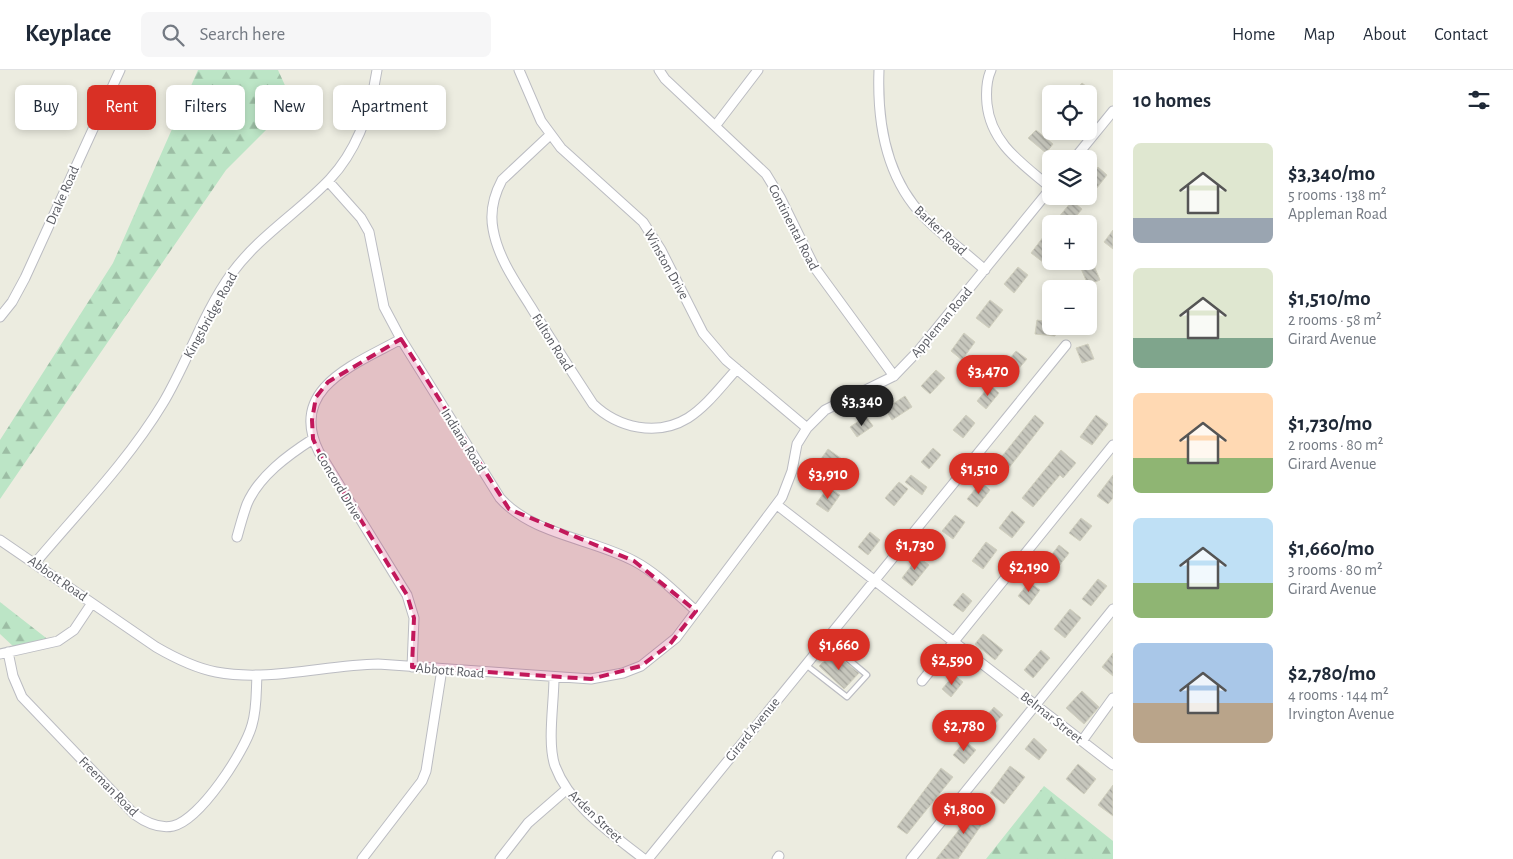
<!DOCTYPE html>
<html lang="en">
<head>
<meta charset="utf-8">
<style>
	body { margin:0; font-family:"Alegreya Sans",sans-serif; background:#f6f6f7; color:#1f2937; height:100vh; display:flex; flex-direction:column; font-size:19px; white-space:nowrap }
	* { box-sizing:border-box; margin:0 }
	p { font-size:16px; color:#747a83 }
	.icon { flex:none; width:28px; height:28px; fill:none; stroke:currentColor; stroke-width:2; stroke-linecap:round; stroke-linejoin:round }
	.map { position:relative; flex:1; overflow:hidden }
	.panel { display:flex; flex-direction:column; background:#fff; width:400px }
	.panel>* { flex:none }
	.top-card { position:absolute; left:15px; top:15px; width:475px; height:45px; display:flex; gap:10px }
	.tools { position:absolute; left:1042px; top:15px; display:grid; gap:10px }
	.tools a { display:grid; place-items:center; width:55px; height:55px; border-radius:8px; background:#fff; box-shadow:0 2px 8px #0003; font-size:25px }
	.price { position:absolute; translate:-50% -42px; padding:0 11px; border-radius:18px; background:#d93025; color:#fff; font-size:16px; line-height:32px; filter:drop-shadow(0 1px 2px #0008) }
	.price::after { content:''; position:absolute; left:50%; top:30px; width:15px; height:11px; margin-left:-8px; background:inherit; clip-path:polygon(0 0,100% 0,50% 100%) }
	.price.selected { background:#222; color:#fff }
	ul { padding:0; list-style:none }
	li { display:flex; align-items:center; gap:15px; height:125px; padding:0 20px }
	li span { display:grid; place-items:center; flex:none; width:140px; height:100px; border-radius:8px; color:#555 }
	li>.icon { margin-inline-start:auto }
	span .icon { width:60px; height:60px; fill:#fffc; stroke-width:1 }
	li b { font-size:21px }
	h2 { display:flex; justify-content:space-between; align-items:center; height:60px; padding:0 20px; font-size:21px }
	.tag { padding:0 18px; border-radius:8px; background:#fff; box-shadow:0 2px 8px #0003; font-size:18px; line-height:45px }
	.tag.selected { background:#d93025; color:#fff }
	header { display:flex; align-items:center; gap:30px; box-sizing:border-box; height:70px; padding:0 25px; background:#fff; border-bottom:1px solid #e0e1e3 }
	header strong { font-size:24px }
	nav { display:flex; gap:28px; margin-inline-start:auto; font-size:18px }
	.search { width:350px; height:45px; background:#f6f6f7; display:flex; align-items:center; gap:12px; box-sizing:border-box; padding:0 18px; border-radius:8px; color:#747a83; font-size:19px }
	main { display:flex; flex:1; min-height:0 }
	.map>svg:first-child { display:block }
	.forest { fill:url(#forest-firs) }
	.building { fill:url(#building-back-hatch); stroke:#d1d0bf }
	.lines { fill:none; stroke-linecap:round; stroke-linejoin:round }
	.service-casing { stroke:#bbbcc2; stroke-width:7 }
	.minor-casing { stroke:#bbbcc2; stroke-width:11 }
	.service { stroke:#fff; stroke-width:4.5 }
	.minor { stroke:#fff; stroke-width:9 }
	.marked { fill:#c2185b; fill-opacity:0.2; stroke:#c2185b; stroke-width:4; stroke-dasharray:10 6; stroke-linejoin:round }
	.labels { text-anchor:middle; stroke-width:4; stroke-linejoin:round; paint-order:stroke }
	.street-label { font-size:14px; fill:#595b62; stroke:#fff }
</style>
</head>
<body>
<header>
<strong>Keyplace</strong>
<div class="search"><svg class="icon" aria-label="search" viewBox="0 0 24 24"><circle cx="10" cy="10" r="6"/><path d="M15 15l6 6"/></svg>Search here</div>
<nav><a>Home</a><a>Map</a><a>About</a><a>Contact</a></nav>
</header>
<main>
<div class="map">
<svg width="1113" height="789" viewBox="0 0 1113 789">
	<defs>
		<pattern id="forest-firs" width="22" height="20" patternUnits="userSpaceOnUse" patternTransform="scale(1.25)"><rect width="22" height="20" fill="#bce5c6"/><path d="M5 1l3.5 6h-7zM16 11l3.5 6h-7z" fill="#9cbda4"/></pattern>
		<pattern id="building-back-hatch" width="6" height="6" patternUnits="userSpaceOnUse" patternTransform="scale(1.25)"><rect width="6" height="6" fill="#c7c7bd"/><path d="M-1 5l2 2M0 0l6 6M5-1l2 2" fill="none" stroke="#a5a59d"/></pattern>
	</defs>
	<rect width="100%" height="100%" fill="#ecece0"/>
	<path class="forest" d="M 198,0 L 278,0 L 293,33 L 226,100 L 0,429 L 0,370 L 113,193 Z
		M 0,532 L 50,571 L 15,578 L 0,564 Z
		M 1044,716 L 1113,771 L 1113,789 L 986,789 Z"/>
	<path class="building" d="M 1082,13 L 1096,24 L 1073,24 Z
		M 1036,60 L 1053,74 L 1046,83 L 1028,68 Z
		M 1098,97 L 1107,105 L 1089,128 L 1089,109 Z
		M 1072,131 L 1082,139 L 1070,154 L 1065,154 L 1058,148 Z
		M 1113,160 L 1113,179 L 1104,172 Z
		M 1044,166 L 1051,171 L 1051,181 L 1043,192 L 1031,183 Z
		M 1092,191 L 1100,210 L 1088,215 L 1080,196 Z
		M 1018,197 L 1028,205 L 1014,223 L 1004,214 Z
		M 990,230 L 1003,240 L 989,258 L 976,248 Z
		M 1037,250 L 1051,252 L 1051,256 L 1057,256 L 1055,266 L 1035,264 Z
		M 964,263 L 975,272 L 962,290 L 951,281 Z
		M 1088,274 L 1094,289 L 1082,293 L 1076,278 Z
		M 1016,281 L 1027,289 L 1015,303 L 1005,294 Z
		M 936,300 L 945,308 L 930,324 L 921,316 Z
		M 990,315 L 999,323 L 986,339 L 977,331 Z
		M 905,326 L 912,337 L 892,350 L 885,339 Z
		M 966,345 L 975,353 L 963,368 L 953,360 Z
		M 1035,345 L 1044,353 L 1005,403 L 995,395 Z
		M 1096,345 L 1108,354 L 1092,375 L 1080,367 Z
		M 866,346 L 873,356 L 857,367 L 850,357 Z
		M 933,378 L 941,385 L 929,399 L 921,392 Z
		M 828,379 L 842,389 L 829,406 L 816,396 Z
		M 1061,380 L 1076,393 L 1063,408 L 1060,405 L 1033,437 L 1022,428 Z
		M 911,405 L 927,417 L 922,425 L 905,412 Z
		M 1113,405 L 1113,428 L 1108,434 L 1097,426 Z
		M 899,412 L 908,419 L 894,436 L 885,428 Z
		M 981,412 L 990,420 L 977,437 L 967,429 Z
		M 828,417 L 840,425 L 828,442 L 816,434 Z
		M 1012,441 L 1025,452 L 1012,468 L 999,458 Z
		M 955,445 L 965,452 L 953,469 L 942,461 Z
		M 1081,448 L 1092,456 L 1080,471 L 1069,463 Z
		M 870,462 L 880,470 L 868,485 L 858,477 Z
		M 986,472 L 997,480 L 983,499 L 972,491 Z
		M 1059,475 L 1069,483 L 1053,504 L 1043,496 Z
		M 918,487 L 929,495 L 912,516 L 902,508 Z
		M 1098,509 L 1107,516 L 1091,536 L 1082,529 Z
		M 1029,512 L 1040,520 L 1029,535 L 1018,526 Z
		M 963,523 L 972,531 L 963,542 L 953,535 Z
		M 1070,539 L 1081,548 L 1065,568 L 1054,559 Z
		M 983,564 L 1003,580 L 995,590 L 975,574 Z
		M 1041,580 L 1050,588 L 1033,608 L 1024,600 Z
		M 833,583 L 859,603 L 844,619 L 819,596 Z
		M 1113,583 L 1113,606 L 1102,597 Z
		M 954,605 L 963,612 L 951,627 L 942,619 Z
		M 1082,621 L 1099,637 L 1084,654 L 1066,638 Z
		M 994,637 L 1003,645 L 991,658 L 982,651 Z
		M 1034,668 L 1047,680 L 1039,690 L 1025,679 Z
		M 965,671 L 976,680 L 964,694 L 953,685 Z
		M 1078,694 L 1096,709 L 1084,724 L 1066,709 Z
		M 1010,696 L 1025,707 L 1004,734 L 990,723 Z
		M 941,698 L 953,707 L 907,764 L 897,757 Z
		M 1113,715 L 1113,746 L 1098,735 Z
		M 978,736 L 989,744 L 958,789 L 936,789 Z"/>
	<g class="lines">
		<defs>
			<path id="service" d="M 806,595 L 847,627 L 867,605 L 827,571"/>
			<path id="minor" d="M 519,0 L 541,51 L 561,78 L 643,152 L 661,180 L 703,263 L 726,290 L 807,358
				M 659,0 L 665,9 L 766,104 L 780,127 L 815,198 L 894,306
				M 879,0 C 877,52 886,108 924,147 C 943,166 965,182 985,200
				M 716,55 L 758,0
				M 550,65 L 502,110 C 494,125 490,143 493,159 C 498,188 516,213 531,237 C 551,270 572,302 593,334 C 618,358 657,367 688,348 C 707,336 722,315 737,299
				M 1074,89 L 1113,41
				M 328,111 L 361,148 L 369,162 L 384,237 L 401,269 L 500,428 C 533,465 591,468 634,491 C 657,503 677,524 696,541
				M 0,247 L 12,232 L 25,208 L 120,0
				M 401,269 C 356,294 287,318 319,382 L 407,525 L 414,548 L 412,597
				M 777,435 L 1113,695
				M 237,467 C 240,456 243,445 247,434 C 259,406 288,385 313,369
				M 0,470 L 156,577 C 175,588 195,598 216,602 C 269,612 325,595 378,594 L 591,609 L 623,603 L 641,596 L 676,568 L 782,427 L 792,401 L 797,374 L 807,358 L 825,340 L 894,306 L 919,280 L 1051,118 C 1023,94 991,74 987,34 C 986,23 986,11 991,0
				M 36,492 C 79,441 128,391 163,333 C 188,291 203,243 232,203 C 259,166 299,142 330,109 C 358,79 371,39 377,0
				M 8,582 L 13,606 L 22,627 L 134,744 C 145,752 159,759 173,756 C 200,750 245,681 252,655 C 257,639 256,622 257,605
				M 0,584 L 58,571 L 74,560 L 92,533
				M 554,608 C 554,633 547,673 555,696 C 570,736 612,764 644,789
				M 922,611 L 1113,375
				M 1082,671 L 1113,628
				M 362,789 L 422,711 L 426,701 L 442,599
				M 500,789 L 528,753 L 567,719
				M 648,789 L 1066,275
				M 777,789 L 779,786
				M 911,789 L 1113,539"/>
		</defs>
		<use href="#service" class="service-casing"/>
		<use href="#minor" class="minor-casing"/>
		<use href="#service" class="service"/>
		<use href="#minor" class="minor"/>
	</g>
	<path class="marked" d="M 401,269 L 509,439 L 634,491 L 696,541 L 670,574 L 641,596 L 591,609 L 412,597 L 414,548 L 407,525 L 319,382 L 313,369 L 312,350 L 316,327 L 328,312 Z"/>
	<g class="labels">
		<g class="street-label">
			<text transform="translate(62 125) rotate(-66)" y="5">Drake Road</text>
			<text transform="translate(794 157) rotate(63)" y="5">Continental Road</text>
			<text transform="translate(941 160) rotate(43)" y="5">Barker Road</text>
			<text transform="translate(667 194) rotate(61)" y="5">Winston Drive</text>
			<text transform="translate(210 245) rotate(-61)" y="5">Kingsbridge Road</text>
			<text transform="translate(941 252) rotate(-50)" y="5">Appleman Road</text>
			<text transform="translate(553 272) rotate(58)" y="5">Fulton Road</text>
			<text transform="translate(464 370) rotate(58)" y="5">Indiana Road</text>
			<text transform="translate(340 416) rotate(59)" y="5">Concord Drive</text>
			<text transform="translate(58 508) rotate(35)" y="5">Abbott Road</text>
			<text transform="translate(450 600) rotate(5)" y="5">Abbott Road</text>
			<text transform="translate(1052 647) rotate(38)" y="5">Belmar Street</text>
			<text transform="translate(752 659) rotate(-51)" y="5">Girard Avenue</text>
			<text transform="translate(109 716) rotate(45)" y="5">Freeman Road</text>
			<text transform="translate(596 746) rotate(44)" y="5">Arden Street</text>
		</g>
	</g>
</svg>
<div class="tools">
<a><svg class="icon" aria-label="locate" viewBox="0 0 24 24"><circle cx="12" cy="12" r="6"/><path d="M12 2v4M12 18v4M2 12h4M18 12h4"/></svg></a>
<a><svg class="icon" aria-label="layers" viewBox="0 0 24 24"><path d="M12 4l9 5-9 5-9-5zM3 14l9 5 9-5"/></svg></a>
<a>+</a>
<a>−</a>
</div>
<b class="price" style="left:988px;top:327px">$3,470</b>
<b class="price selected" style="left:862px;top:357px">$3,340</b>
<b class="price" style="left:979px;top:425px">$1,510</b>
<b class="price" style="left:828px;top:430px">$3,910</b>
<b class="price" style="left:915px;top:501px">$1,730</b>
<b class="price" style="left:1029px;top:523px">$2,190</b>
<b class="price" style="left:839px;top:601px">$1,660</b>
<b class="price" style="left:952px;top:616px">$2,590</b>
<b class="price" style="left:964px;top:682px">$2,780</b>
<b class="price" style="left:964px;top:765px">$1,800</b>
<div class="top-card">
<a class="tag">Buy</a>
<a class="tag selected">Rent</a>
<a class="tag">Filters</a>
<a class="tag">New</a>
<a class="tag">Apartment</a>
</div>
</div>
<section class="panel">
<h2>10 homes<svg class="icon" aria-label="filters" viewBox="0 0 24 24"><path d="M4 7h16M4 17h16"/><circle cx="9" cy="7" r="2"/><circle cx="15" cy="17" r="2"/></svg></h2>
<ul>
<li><span style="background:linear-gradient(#dfe7d0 75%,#9aa5b1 0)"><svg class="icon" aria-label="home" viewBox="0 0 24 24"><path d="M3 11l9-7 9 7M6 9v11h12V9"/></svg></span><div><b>$3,340/mo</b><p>5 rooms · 138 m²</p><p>Appleman Road</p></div></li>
<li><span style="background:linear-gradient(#dfe7d0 70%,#7fa58c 0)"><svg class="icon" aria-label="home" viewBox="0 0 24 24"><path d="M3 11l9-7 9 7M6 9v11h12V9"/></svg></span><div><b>$1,510/mo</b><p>2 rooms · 58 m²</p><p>Girard Avenue</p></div></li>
<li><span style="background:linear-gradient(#ffd9b3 65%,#8fb573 0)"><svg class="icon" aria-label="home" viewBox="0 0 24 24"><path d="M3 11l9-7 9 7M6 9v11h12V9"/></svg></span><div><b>$1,730/mo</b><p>2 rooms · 80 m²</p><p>Girard Avenue</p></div></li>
<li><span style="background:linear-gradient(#bfe0f5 65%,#8fb573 0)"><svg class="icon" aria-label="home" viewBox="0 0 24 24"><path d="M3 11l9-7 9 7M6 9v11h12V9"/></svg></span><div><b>$1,660/mo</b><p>3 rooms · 80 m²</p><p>Girard Avenue</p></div></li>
<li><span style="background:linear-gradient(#a9c7e8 60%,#b9a48a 0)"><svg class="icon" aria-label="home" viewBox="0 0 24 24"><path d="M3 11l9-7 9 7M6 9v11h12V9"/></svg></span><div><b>$2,780/mo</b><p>4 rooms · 144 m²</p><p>Irvington Avenue</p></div></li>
</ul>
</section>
</main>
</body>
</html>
